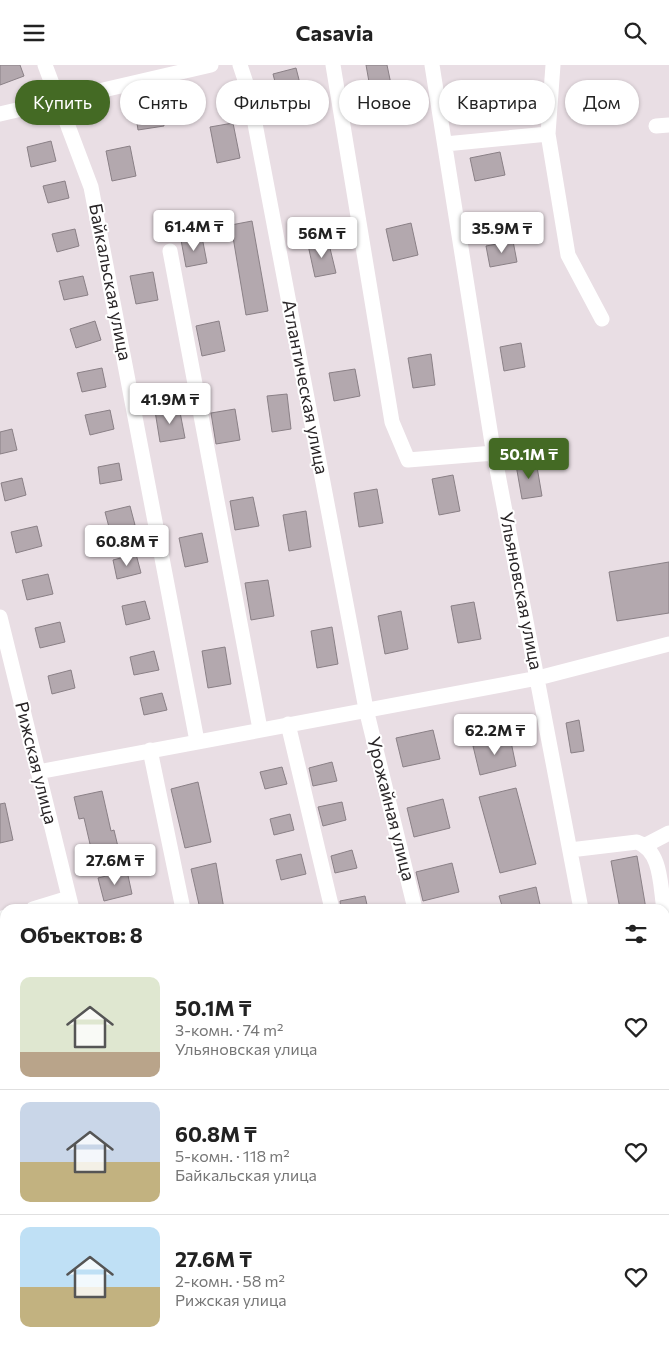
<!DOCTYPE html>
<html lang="ru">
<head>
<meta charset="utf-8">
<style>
	body { margin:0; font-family:Commissioner,sans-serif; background:#f2f2f2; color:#222; height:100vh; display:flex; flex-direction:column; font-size:19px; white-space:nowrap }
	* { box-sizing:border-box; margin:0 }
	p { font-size:16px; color:#767676 }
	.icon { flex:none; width:28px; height:28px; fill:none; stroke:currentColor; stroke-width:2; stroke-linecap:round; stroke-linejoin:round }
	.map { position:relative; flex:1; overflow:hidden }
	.drawer { position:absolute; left:0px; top:839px; width:670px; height:446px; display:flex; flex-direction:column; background:#fff; border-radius:15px 15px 0 0; box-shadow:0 1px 4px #0004 }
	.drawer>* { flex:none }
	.hud { position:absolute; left:15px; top:15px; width:640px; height:45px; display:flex; gap:10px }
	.price { position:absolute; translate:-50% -42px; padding:0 11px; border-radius:5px; background:#fff; color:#222; font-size:16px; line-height:32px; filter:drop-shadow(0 1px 2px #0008) }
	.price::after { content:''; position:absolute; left:50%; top:30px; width:15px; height:11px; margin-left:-8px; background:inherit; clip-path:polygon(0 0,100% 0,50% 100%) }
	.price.current { background:#446a24; color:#fff }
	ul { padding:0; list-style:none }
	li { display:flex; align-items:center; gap:15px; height:125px; padding:0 20px }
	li+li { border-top:1px solid #e0e0e0 }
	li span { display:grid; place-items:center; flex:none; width:140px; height:100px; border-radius:10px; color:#555 }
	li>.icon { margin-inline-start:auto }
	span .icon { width:60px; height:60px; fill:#fffc; stroke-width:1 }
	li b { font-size:21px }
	h2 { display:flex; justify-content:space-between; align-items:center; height:60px; padding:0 20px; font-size:21px }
	.pill { padding:0 18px; border-radius:22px; background:#fff; box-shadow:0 1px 4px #0004; font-size:18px; line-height:45px }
	.pill.current { background:#446a24; color:#fff }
	header { display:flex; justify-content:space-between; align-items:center; height:65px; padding:0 20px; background:#fff; font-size:22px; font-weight:700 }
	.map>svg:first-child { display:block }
	.building { fill:#b3a8ae; stroke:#8a8086 }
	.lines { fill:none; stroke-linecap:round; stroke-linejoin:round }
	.street { stroke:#fff; stroke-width:15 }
	.labels { text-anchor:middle; stroke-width:4; stroke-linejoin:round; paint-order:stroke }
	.street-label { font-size:18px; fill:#2a2628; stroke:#fff }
</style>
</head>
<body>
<header><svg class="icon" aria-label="menu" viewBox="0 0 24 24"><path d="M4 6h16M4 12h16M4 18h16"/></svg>Casavia<svg class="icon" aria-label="search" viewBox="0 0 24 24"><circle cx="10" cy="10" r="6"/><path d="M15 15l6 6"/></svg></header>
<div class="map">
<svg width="669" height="1284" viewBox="0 0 669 1284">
	<rect width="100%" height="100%" fill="#e9dee4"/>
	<path class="building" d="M 0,0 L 20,0 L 24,11 L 0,20 Z
		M 366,0 L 387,0 L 392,24 L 371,28 Z
		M 296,3 L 305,38 L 282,44 L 273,9 Z
		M 511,24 L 513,44 L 498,46 L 495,26 Z
		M 161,40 L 164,61 L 138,65 L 135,44 Z
		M 233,58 L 240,93 L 217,98 L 210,62 Z
		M 51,76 L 56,96 L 31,102 L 27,82 Z
		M 130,81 L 136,111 L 112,116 L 106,86 Z
		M 500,87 L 505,110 L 475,116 L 470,93 Z
		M 65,116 L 69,133 L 48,138 L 43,121 Z
		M 252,156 L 268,246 L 246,250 L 231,160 Z
		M 411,158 L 418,190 L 393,196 L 386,164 Z
		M 75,164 L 79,181 L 57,187 L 52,169 Z
		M 202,172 L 207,198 L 186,202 L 181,175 Z
		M 328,175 L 336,208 L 315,212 L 308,180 Z
		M 513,176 L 517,197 L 490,202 L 486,181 Z
		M 153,207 L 158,235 L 136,239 L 130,211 Z
		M 83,211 L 88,230 L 64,235 L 59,216 Z
		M 95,256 L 101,275 L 76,283 L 70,264 Z
		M 219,256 L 225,286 L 202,291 L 196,261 Z
		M 521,278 L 525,302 L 504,306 L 500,282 Z
		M 431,289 L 435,320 L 413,323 L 408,293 Z
		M 102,303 L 106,322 L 82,327 L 77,308 Z
		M 355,304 L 360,331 L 334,336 L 329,308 Z
		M 287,329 L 291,364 L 272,367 L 267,331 Z
		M 179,342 L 185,373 L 160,377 L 155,346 Z
		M 235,344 L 240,375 L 216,379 L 211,348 Z
		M 110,345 L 114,364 L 90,370 L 85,350 Z
		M 12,364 L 17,385 L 0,389 L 0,367 Z
		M 536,396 L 542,431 L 522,434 L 516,400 Z
		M 119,398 L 122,415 L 100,419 L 98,402 Z
		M 453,410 L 460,446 L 439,450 L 432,414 Z
		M 22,413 L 26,430 L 5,436 L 1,418 Z
		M 377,424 L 383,458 L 359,462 L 354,428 Z
		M 253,432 L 259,461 L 235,465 L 230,436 Z
		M 130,441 L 135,460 L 110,466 L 105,447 Z
		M 306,446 L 311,482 L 289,486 L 283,450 Z
		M 37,461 L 42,481 L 16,488 L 11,467 Z
		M 202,468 L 208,497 L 185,502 L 179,473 Z
		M 136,489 L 141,508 L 117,514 L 113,495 Z
		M 669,497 L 669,548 L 617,556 L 609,507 Z
		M 48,509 L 53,529 L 27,535 L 22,515 Z
		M 268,515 L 274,551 L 251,555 L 245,518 Z
		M 145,536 L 150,554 L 126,560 L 122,541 Z
		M 474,537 L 481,574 L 458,578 L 451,541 Z
		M 401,546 L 408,584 L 385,589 L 378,551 Z
		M 60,557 L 65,577 L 40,583 L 35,563 Z
		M 332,562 L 338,599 L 317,603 L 311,566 Z
		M 225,582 L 231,619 L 208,623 L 202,586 Z
		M 154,586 L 159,605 L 134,610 L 130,592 Z
		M 71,605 L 75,623 L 52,629 L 48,611 Z
		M 162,628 L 167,645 L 144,650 L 140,633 Z
		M 579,655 L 584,686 L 571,688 L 566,658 Z
		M 433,665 L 440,694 L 403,702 L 396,673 Z
		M 510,672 L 516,701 L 480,710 L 473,681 Z
		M 332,697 L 337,716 L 313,721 L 309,703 Z
		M 282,702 L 287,719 L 265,724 L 260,707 Z
		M 198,717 L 211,777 L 185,783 L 171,724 Z
		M 516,723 L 536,799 L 500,808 L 479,732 Z
		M 102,726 L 111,766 L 114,765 L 119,786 L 93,792 L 84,753 L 79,754 L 74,732 Z
		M 443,734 L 450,763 L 414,772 L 407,743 Z
		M 342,737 L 346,755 L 323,761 L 318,742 Z
		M 5,738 L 13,775 L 0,778 L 0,739 Z
		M 290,749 L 294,765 L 274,770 L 270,754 Z
		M 352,785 L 357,803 L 335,808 L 331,791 Z
		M 301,789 L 306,809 L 281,815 L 276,795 Z
		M 637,791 L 646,844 L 620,844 L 611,796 Z
		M 216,798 L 224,844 L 200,844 L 191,804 Z
		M 452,798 L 459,827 L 423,836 L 416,807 Z
		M 127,806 L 132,829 L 104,836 L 98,813 Z
		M 536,822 L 541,844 L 503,844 L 499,831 Z
		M 365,831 L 368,844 L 341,844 L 340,836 Z"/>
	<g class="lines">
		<path class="street" d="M 45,0 L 91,122 L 197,676
			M 240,0 L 249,27 L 366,644 L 415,844
			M 333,0 L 392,357 L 408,395 L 494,388
			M 432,0 L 492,378 L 581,844
			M 0,49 L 211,0
			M 656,61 L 669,60
			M 548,69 L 568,190 L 602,254
			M 445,79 L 548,69 L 553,0
			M 170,186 L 260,664
			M 0,552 L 72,844
			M 288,659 L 332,844
			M 150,685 L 183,844
			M 38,707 L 538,613 L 669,579
			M 646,780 L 669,768
			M 570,785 L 637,777 C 662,786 660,821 664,844
			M 33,844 L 69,833
			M 665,853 L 669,878
			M 0,854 L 5,852
			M 665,910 L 669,910
			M 665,1043 L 669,1043
			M 0,1194 L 5,1209
			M 29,1280 L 30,1284
			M 183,1280 L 184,1284
			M 274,1280 L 274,1284
			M 430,1280 L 431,1284
			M 522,1280 L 523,1284
			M 664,1280 L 665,1284"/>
	</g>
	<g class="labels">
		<g class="street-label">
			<text transform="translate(110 217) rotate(79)" y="6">Байкальская улица</text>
			<text transform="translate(305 322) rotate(79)" y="6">Атлантическая улица</text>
			<text transform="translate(521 526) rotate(79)" y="6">Ульяновская улица</text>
			<text transform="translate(36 698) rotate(76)" y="6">Рижская улица</text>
			<text transform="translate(391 744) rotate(76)" y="6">Урожайная улица</text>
		</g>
	</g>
</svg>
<b class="price" style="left:194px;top:187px">61.4M ₸</b>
<b class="price" style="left:502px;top:189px">35.9M ₸</b>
<b class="price" style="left:322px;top:194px">56M ₸</b>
<b class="price" style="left:170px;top:360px">41.9M ₸</b>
<b class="price current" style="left:529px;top:415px">50.1M ₸</b>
<b class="price" style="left:127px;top:502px">60.8M ₸</b>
<b class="price" style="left:495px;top:691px">62.2M ₸</b>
<b class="price" style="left:115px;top:821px">27.6M ₸</b>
<div class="hud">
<a class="pill current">Купить</a>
<a class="pill">Снять</a>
<a class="pill">Фильтры</a>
<a class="pill">Новое</a>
<a class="pill">Квартира</a>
<a class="pill">Дом</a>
</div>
<section class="drawer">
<h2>Объектов: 8<svg class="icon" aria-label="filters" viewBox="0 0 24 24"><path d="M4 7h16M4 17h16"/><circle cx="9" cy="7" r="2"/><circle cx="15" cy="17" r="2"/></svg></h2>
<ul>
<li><span style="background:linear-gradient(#dfe7d0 75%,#b9a48a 0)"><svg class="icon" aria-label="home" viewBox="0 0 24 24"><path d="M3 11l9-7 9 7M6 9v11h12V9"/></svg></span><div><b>50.1M ₸</b><p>3-комн. · 74 m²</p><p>Ульяновская улица</p></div><svg class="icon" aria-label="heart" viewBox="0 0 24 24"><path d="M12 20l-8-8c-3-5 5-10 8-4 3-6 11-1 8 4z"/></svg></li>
<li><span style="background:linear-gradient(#c9d6e8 60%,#c2b280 0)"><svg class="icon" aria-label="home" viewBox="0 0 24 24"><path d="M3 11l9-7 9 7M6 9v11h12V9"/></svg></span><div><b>60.8M ₸</b><p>5-комн. · 118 m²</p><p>Байкальская улица</p></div><svg class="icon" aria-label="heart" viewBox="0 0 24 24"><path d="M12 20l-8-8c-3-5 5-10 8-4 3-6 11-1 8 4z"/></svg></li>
<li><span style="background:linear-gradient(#bfe0f5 60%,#c2b280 0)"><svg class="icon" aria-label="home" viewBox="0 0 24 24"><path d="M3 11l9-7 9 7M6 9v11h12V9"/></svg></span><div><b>27.6M ₸</b><p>2-комн. · 58 m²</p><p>Рижская улица</p></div><svg class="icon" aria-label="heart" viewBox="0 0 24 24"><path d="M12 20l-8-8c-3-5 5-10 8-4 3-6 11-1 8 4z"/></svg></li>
</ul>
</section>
</div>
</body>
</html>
